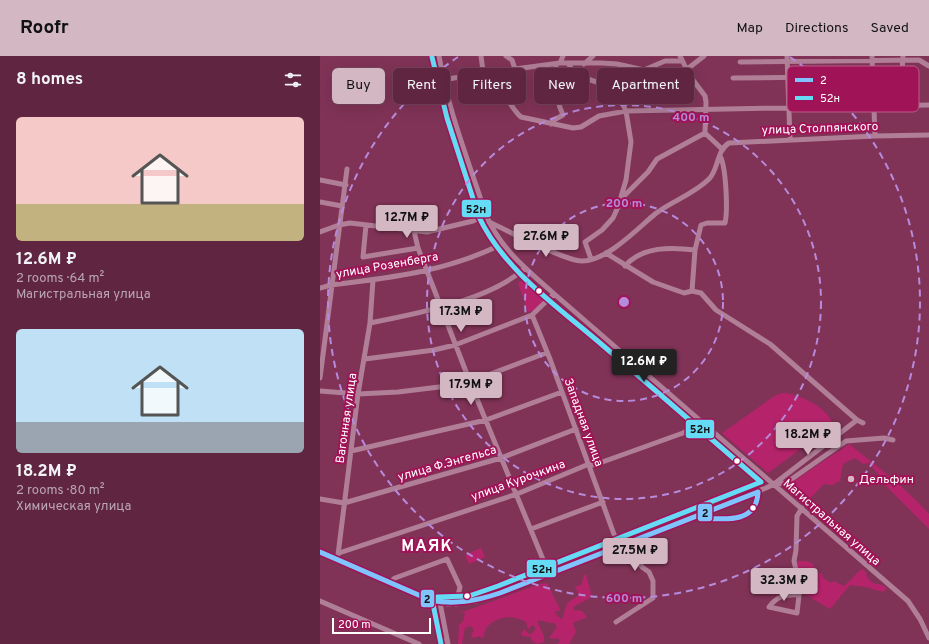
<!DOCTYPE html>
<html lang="en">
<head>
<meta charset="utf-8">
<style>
	body { margin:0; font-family:Overpass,sans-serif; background:#662e48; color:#f1f3f6; height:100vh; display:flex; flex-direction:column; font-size:15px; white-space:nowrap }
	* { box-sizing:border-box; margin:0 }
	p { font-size:13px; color:#baa5b1 }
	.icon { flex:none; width:22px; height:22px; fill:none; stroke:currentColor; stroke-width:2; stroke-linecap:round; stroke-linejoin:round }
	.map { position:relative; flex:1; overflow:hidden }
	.panel { display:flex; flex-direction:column; background:#602641; width:320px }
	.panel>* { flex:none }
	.top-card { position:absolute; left:12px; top:12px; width:380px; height:36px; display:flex; gap:8px }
	.scale { position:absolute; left:12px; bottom:10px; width:99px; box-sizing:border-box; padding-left:4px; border:2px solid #fff; border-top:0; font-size:11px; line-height:14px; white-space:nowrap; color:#fff; -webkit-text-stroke:3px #a01356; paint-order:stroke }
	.price { position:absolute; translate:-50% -34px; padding:0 9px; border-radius:4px; background:#d3b8c4; color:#111; font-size:13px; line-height:26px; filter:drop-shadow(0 1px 2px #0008) }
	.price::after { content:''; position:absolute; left:50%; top:24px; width:12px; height:9px; margin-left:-6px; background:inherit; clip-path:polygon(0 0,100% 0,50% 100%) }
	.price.current { background:#222; color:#fff }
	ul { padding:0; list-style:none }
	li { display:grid; align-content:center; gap:8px; height:212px; padding:0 16px }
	li span { display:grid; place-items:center; height:124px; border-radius:6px; color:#555 }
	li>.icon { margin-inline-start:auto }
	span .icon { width:72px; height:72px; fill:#fffc; stroke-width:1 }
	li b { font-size:17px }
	h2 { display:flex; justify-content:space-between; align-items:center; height:48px; padding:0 16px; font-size:17px }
	.tag { padding:0 14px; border-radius:6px; background:#602641; box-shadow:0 4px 16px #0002,0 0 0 1px #74435a; font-size:14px; line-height:36px }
	.tag.current { background:#d3b8c4; color:#111 }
	header { display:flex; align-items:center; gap:24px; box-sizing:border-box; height:56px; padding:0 20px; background:#d3b8c4; color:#111 }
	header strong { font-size:19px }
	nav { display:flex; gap:22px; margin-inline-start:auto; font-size:14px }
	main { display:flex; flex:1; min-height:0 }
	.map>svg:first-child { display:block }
	.green { fill:#b5246b }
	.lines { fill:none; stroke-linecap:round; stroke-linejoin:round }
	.minor { stroke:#b07e97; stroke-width:5 }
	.bus-1-casing { stroke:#a01356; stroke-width:8 }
	.bus-2-casing { stroke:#a01356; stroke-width:8 }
	.bus-1 { stroke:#80c4ff; stroke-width:5 }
	.bus-2 { stroke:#66dbf5; stroke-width:5 }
	.ring { fill:none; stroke:#b68bdc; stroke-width:2; stroke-dasharray:7 5 }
	.bus-dot { fill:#fff; stroke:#a01356; stroke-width:1.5 }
	.poi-dot { fill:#d3b8c4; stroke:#a01356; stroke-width:1.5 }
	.labels { text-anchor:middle; stroke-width:4; stroke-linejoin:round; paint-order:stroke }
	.street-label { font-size:12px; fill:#fff; stroke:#a01356 }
	.poi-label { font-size:12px; fill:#fff; stroke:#a01356; text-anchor:start }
	.district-label { font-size:16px; font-weight:bold; letter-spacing:1px; fill:#fff; stroke:#a01356 }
	.key { fill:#a01356; stroke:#bc5a89; stroke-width:1 }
	.key-label { font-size:11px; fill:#fff }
	.centre { fill:#b68bdc; stroke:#a01356; stroke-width:2 }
	.ring-label { font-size:12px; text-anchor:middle; font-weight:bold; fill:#b68bdc; stroke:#a01356; stroke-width:4; stroke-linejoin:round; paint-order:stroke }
	.line-badge { stroke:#a01356; stroke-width:1.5 }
	.pale-badge-label { font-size:11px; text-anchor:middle; font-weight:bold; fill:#111 }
</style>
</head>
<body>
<header>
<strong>Roofr</strong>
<nav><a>Map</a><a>Directions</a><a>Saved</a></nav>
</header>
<main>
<section class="panel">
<h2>8 homes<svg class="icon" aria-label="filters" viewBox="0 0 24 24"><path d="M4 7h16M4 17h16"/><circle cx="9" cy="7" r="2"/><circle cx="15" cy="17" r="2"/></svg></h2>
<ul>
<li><span style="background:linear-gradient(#f6c9c9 70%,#c2b280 0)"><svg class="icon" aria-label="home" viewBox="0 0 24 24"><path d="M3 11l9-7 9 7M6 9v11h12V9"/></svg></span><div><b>12.6M ₽</b><p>2 rooms · 64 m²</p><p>Магистральная улица</p></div></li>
<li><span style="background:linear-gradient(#bfe0f5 75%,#9aa5b1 0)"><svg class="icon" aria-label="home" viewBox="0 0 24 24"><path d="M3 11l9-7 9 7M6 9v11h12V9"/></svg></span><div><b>18.2M ₽</b><p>2 rooms · 80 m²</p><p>Химическая улица</p></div></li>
</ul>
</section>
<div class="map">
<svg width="609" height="588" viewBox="0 0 609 588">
	<rect width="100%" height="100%" fill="#803357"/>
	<path class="green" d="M 200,225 C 209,228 220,234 224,244 C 221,250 215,254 208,256 L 198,227 Z
		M 463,337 C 480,338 509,352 513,369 L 448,417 L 402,377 L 456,339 Z
		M 529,388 C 556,410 585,431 609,458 L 609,473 L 565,429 L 560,420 L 549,407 L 543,408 L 535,402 L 523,408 L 520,425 L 512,429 L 504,428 L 486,447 L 482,448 L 465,431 Z
		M 161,492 L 165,501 L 149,508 L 145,499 Z
		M 477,505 L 486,505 L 493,508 L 497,517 L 502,517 L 503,522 L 511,527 L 514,525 L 524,530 C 531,524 535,518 542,513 L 546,516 L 547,521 L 553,527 L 562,529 L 567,532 L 563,536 L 546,531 L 530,529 L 510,553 L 481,536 L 484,519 L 482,514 L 478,514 Z
		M 264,519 L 266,519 L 271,537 L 270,542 L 253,551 L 254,554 L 262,555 L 267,561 L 253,567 L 256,576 L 249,588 L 237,588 L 240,585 L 239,583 L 229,582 L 237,571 L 235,567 C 228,568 224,564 217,565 L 224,580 L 224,586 L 217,588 L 212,585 L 211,581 L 202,580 L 201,577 L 204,573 L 210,579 L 215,574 L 215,571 L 213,569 L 208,573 L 206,566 C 194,558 176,560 167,571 C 164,574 165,579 162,583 L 160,580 L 153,582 L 151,579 L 154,574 L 151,570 L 145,572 L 142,588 L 138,588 L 139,569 L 143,565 L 145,557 L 140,557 L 220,528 L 227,527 L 239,551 L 240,555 L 236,555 L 235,557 L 242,564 L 247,547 L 259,539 L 255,531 L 261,529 Z"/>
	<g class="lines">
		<path class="minor" d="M 119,0 C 128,55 149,106 166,159 C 180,192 206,213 232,236 L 588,545 L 600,563 L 609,582
			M 161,0 L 164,22
			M 186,0 L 192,4 L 195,13 L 240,7 L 281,7 L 297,8 L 324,14 L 332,19 L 349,20 L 366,14 L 384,0
			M 360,0 L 370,20 L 385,40 L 386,46 L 385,77 L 402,93
			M 467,0 L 470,83
			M 552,0 L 555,80
			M 420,6 L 599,4 L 609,10
			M 240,7 L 243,0
			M 248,7 L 255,19 L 283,28 L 298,39
			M 264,8 L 273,0
			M 324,14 L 345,5 L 362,5
			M 413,22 L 579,20 L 582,16 L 583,0
			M 123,24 C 149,19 165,16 184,39 C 190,46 194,55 201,61 L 253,72 L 261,71 L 279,60 L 306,55 L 609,49
			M 231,68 L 234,64 L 243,59 C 236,45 235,24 236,8
			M 0,124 L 26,129
			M 301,143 L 328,116 L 337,103 L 385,77
			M 0,146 L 22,150
			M 169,166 C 187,174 245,205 262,205 C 287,205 317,173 335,158 C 352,145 374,138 389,123 C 399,113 396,95 409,87 L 555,80 L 609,79
			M 46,169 L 43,201 L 98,192
			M 94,175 L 98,192 L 150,326 L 229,518
			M 0,176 L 19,169 L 30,167 L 107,176 L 153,165 L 166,159
			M 375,194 L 381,169 L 387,167 L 405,167 C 408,154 406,110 400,100
			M 286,197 L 333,226 L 364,237 L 372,235 L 381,237 L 396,254 L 450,288 L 537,364 L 543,367
			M 271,203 L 265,186 L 282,174 L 293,162 L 298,151 L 306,124 L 311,86 L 306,55 L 298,39 L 304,26 L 319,25
			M 305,210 C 322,190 352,191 375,194 L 372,235
			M 0,232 L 11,229 C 70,222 129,215 182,188
			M 212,259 L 230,303 L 295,481
			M 50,267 C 96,258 171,244 205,212
			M 45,303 L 114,294 L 135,289 L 212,259 L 234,238
			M 0,322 L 27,113
			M 0,335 L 38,338 L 78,336 L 144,328 L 226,297
			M 31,395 L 166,364 L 242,336
			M 454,428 L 466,427 L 526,385 L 564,382 L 573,384
			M 0,443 L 24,447 L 181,402 L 256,373
			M 211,473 L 283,446
			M 289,494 L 295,481 L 304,488
			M 0,496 L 110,544 L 128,548 L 156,545 L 446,432 L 454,428 L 537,364
			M 19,497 L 197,438 L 269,408 L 274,409 L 363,377 L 381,365
			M 18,499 L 38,338 L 50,267 L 53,224
			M 69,527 L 75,522 L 127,503 L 140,531 L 136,548
			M 479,539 L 477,557 L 449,551 C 457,540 466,538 479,539 L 480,532 L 474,505 L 476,494 L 477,460 L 482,452
			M 0,545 L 99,588
			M 120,547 L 128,588
			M 296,566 L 333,542 L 333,525 L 329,516 L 322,511 L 318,505 L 310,485
			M 120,588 L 127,583"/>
		<defs>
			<path id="bus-1" d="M 383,457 L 385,462 C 408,464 437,466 438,436
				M 0,496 L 110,544 C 135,549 156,545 180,537 L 438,436"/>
			<path id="bus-2" d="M 112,1 L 127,62 L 159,161 C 184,214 237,250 280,287 C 334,333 387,379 441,426 L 178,530 L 149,540 L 117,541 L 113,548 L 121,588"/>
		</defs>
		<use href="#bus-1" class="bus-1-casing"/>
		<use href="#bus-2" class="bus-2-casing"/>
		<use href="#bus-1" class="bus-1"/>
		<use href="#bus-2" class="bus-2"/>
	</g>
	<g class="ring">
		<circle cx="304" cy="246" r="99"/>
		<circle cx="304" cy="246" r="197"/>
		<path d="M470 1A296 296 0 1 1 138 1"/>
	</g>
	<g class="bus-dot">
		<circle cx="219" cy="235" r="3.5"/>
		<circle cx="417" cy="405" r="3.5"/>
		<circle cx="433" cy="452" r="3.5"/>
		<circle cx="147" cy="540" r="3.5"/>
	</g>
	<circle class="poi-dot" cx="531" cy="423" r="4"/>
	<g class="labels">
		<g class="street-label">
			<text transform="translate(500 72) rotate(-2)" y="4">улица Столпянского</text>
			<text transform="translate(67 209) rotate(-10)" y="4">улица Розенберга</text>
			<text transform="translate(26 362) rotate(-82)" y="4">Вагонная улица</text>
			<text transform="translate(264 366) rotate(70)" y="4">Западная улица</text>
			<text transform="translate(127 407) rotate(-16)" y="4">улица Ф.Энгельса</text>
			<text transform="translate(198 424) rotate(-20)" y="4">улица Курочкина</text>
			<text transform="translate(512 466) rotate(41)" y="4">Магистральная улица</text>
		</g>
		<g class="poi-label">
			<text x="539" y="427">Дельфин</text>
		</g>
		<g class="district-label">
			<text x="107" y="495">МАЯК</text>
		</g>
	</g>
	<rect x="467" y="10" width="132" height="46" rx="6" class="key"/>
	<rect x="475" y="22" width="18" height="4" fill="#80c4ff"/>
	<rect x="475" y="40" width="18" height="4" fill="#66dbf5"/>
	<g class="key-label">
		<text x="500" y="28">2</text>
		<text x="500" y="46">52н</text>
	</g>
	<circle cx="304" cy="246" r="6" class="centre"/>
	<g class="ring-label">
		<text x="371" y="65">400 m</text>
		<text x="304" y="151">200 m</text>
		<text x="304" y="546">600 m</text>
	</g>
	<g class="line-badge">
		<rect x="141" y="143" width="31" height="19" rx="4" fill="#66dbf5"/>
		<rect x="365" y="363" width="30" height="20" rx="4" fill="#66dbf5"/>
		<rect x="377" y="447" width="16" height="19" rx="4" fill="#80c4ff"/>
		<rect x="206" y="503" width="31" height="19" rx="4" fill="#66dbf5"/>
		<rect x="100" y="533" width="15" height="19" rx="4" fill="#80c4ff"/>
	</g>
	<g class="pale-badge-label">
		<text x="156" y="157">52н</text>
		<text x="380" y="377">52н</text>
		<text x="385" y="461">2</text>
		<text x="222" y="517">52н</text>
		<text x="107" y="547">2</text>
	</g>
</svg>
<div class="scale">200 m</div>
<b class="price" style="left:87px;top:183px">12.7M ₽</b>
<b class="price" style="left:226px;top:202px">27.6M ₽</b>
<b class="price" style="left:141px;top:277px">17.3M ₽</b>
<b class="price current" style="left:324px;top:327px">12.6M ₽</b>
<b class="price" style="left:151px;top:350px">17.9M ₽</b>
<b class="price" style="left:488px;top:400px">18.2M ₽</b>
<b class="price" style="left:315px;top:516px">27.5M ₽</b>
<b class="price" style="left:464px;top:546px">32.3M ₽</b>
<div class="top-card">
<a class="tag current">Buy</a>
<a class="tag">Rent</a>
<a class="tag">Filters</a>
<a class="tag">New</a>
<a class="tag">Apartment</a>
</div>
</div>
</main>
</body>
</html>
